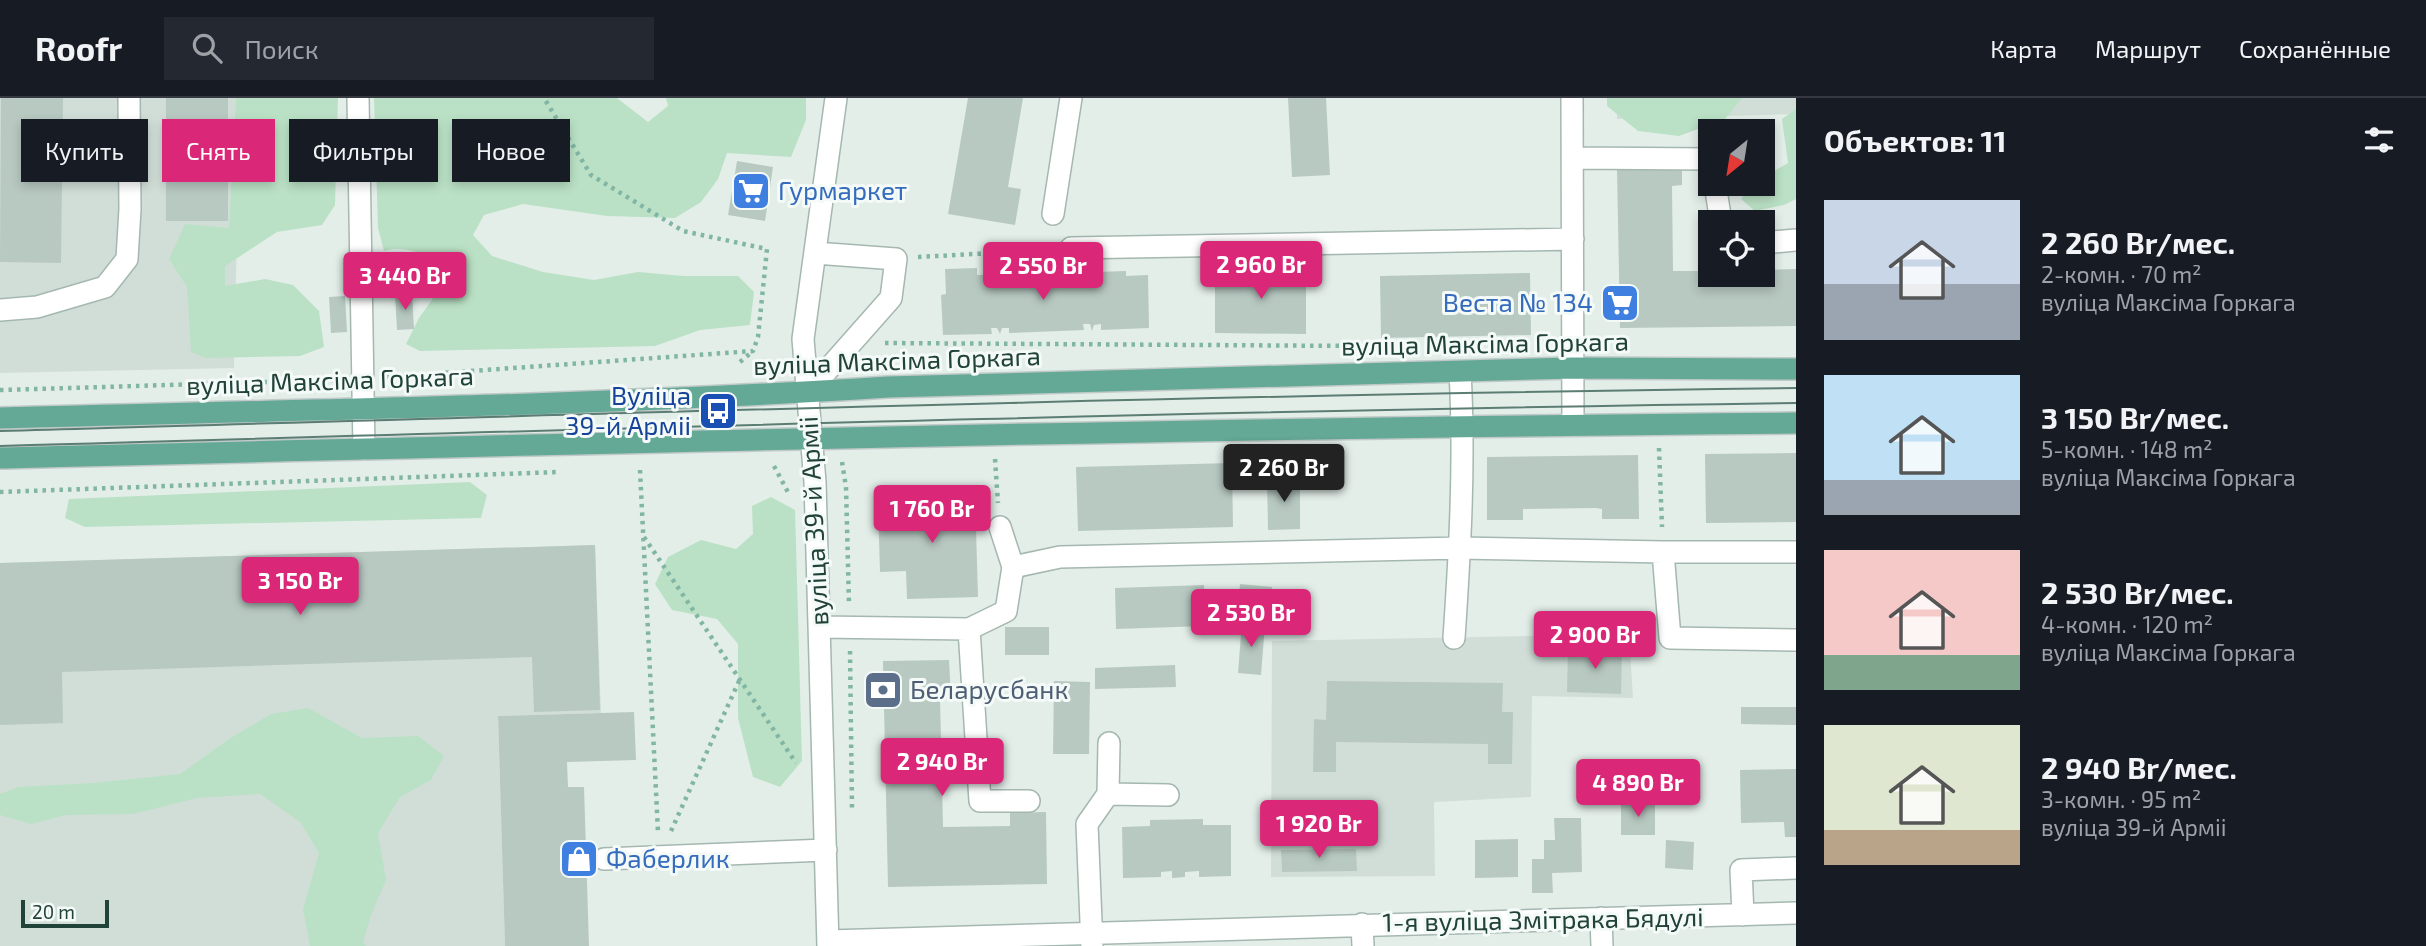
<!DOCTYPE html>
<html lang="ru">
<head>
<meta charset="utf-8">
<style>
	body { margin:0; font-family:"Exo 2",sans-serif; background:#242831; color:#f1f3f6; height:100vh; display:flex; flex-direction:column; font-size:26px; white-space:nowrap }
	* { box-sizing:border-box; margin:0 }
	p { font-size:23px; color:#9ea1a6 }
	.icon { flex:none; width:38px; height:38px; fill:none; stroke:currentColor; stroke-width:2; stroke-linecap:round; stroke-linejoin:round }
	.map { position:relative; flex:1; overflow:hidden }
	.drawer { display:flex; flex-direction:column; background:#171b24; width:630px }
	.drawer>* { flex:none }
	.top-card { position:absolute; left:21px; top:21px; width:665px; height:63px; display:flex; gap:14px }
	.needle { width:46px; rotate:210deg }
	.fabs { position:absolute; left:1698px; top:21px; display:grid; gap:14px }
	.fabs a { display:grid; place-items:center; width:77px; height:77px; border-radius:0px; background:#171b24; box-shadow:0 4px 10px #0003; font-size:35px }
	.scale { position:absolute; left:21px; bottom:18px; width:88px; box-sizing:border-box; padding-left:7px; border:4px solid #214239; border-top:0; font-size:19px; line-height:24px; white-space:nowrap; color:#214239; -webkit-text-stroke:5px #f4faf7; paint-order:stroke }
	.price { position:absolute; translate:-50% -60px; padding:0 16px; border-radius:7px; background:#db2777; color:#fff; font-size:23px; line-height:46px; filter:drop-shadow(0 2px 4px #0008) }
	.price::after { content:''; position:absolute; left:50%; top:42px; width:21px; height:16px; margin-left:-10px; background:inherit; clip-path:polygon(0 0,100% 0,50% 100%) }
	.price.current { background:#222; color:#fff }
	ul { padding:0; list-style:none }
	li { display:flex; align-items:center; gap:21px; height:175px; padding:0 28px }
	li span { display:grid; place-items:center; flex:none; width:196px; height:140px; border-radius:0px; color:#555 }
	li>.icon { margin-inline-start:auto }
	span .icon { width:84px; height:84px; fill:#fffc; stroke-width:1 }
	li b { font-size:30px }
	h2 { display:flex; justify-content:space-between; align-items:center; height:84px; padding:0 28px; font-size:30px }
	.chip { padding:0 24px; border-radius:0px; background:#171b24; box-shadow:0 4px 10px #0003; font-size:24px; line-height:63px }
	.chip.current { background:#db2777; color:#fff }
	header { display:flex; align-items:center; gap:42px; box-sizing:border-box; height:98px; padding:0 35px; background:#171b24; border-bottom:2px solid #363941 }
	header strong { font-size:33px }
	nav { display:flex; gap:38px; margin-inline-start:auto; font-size:24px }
	.search { width:490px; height:63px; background:#242831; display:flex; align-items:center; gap:18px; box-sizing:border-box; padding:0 24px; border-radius:0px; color:#9ea1a6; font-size:26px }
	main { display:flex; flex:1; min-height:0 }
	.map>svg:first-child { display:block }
	.built { fill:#d1ded8 }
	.green { fill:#bae1c5 }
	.building { fill:#b8c9c2 }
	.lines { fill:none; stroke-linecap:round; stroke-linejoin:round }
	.minor-casing { stroke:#a5b7b1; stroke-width:24 }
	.major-casing { stroke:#c1cac8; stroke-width:24 }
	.path { stroke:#81b5a4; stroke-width:4.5; stroke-dasharray:3.5 5; stroke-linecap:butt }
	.minor { stroke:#fff; stroke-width:21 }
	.major { stroke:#64a896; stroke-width:21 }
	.tram { stroke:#5c7d74; stroke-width:2 }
	.labels { text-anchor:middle; stroke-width:6; stroke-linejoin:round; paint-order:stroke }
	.shop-label { font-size:26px; fill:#366cbe; stroke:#f4faf7; text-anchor:start }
	.street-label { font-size:26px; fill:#214239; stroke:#f4faf7 }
	.transit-label { font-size:26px; fill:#164399; stroke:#f4faf7; text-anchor:end }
	.service-label { font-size:26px; fill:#4e5e75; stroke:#f4faf7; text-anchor:start }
</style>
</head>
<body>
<header>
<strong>Roofr</strong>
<div class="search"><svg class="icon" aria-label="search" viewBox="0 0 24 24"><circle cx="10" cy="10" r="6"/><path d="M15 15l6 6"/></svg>Поиск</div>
<nav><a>Карта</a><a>Маршрут</a><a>Сохранённые</a></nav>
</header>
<main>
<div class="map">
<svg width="1796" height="848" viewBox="0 0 1796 848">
	<rect width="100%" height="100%" fill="#e3eee9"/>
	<path class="built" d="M 0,0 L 240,0 L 234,270 L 0,275 Z
		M 1617,0 L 1796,0 L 1796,16 L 1617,21 Z
		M 595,447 L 601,615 L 498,618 L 505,848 L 0,848 L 0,465 Z
		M 1629,536 L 1633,600 L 1532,598 L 1531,699 L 1434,704 L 1435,778 L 1271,779 L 1272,543 Z"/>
	<path class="green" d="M 236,0 L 338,0 L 335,107 L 322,127 L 277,134 L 225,168 L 225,188 L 265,181 L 293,187 L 319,213 L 324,249 L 300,258 L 206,260 L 191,254 L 187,189 L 169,161 L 185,126 L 229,130 Z
		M 374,0 L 617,0 L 648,24 L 668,8 L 666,0 L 806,0 L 806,22 L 791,59 L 727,55 L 718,81 L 701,104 L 675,120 L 607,118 L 523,106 L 484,117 L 473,137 L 492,158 L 543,174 L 594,182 L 638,174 L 684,178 L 738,178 L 754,194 L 750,227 L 700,232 L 655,248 L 420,253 L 406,246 L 419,220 L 436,196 L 444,168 C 426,156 405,147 384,153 L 378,130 Z
		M 1607,0 L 1742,0 L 1725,21 L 1679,38 L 1638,33 L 1607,8 Z
		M 1796,11 L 1796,101 L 1784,107 L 1755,113 L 1741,101 L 1754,86 L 1762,86 L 1762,80 L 1788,65 L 1782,21 Z
		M 470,384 L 487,397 L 481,420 L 85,429 L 65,420 L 69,401 Z
		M 771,399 L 795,412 L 802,663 L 780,689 L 753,679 L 738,620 L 738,546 L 717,521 L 672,512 L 655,486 L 668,459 L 701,442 L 736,451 L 753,436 L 752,408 Z
		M 308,610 L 362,640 L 418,638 L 444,658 L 431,682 L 400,699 L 378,735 L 386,782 L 370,820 L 363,844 L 366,848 L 310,848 L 303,811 L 319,755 L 300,724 L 260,696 L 197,700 L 133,716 L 67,717 L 31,726 L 0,717 L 0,696 L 18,689 L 93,685 L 180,676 L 229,641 L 271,616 Z"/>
	<path class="building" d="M 1,0 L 63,0 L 61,165 L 0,164 Z
		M 166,0 L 228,0 L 228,123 L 166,123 Z
		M 968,0 L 1023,0 L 1008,89 L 1021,91 L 1015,127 L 948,116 Z
		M 1288,0 L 1326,0 L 1330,77 L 1292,79 Z
		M 737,63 L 773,69 L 765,123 L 728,117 Z
		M 1682,70 L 1682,87 L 1672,88 L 1673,173 L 1710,173 L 1710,177 L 1762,177 L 1762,172 L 1796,171 L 1796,228 L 1620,230 L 1617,71 Z
		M 977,170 L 977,177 L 1029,175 L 1029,182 L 1062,181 L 1062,175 L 1126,173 L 1126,178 L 1148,177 L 1149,230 L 1101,232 L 1101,226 L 1094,227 L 1092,233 L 1090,226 L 1083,226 L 1084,232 L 1009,235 L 1009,230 L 1002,230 L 1000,236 L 997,230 L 991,230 L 992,236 L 943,237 L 941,197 L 946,196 L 945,171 Z
		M 1215,171 L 1306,171 L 1306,236 L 1215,235 Z
		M 1530,175 L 1531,237 L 1381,240 L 1380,178 Z
		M 412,195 L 414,231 L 397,232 L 395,196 Z
		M 345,198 L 347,234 L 331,235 L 329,199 Z
		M 1796,355 L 1796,424 L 1706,425 L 1705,356 Z
		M 1638,357 L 1639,421 L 1602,421 L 1602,411 L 1596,410 L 1523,411 L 1523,422 L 1487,422 L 1487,359 Z
		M 1232,365 L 1233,429 L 1078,433 L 1076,369 Z
		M 1267,380 L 1300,380 L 1300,431 L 1268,432 Z
		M 975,395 L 978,499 L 907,501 L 906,473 L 880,474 L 878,406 L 904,405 L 904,401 L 910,401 L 910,397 Z
		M 595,447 L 600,612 L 534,614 L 532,559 L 62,574 L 63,625 L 0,627 L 0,465 Z
		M 1240,486 L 1272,489 L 1269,512 L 1238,509 Z
		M 1204,487 L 1205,528 L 1116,531 L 1115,490 Z
		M 1242,524 L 1265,527 L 1261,577 L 1238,575 Z
		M 1005,529 L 1049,529 L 1049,557 L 1005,557 Z
		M 1568,550 L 1622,552 L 1621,596 L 1567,594 Z
		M 949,562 L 951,600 L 940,600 L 943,729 L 1010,728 L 1010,715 L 1046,714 L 1047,786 L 888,789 L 883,563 Z
		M 1175,567 L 1176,589 L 1095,591 L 1095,570 Z
		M 1054,583 L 1090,584 L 1089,656 L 1053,656 Z
		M 1327,583 L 1503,585 L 1502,614 L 1513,614 L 1512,666 L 1488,666 L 1488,646 L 1336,644 L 1336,674 L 1313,674 L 1314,621 L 1326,622 Z
		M 1741,609 L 1796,609 L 1796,627 L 1741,626 Z
		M 634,614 L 636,662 L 567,664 L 568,689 L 584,689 L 589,848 L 505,848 L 498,618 Z
		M 1796,671 L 1796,739 L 1785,739 L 1784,724 L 1741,725 L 1740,672 Z
		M 1621,704 L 1655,704 L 1655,737 L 1621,737 Z
		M 1554,720 L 1581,720 L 1582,774 L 1552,775 L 1553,795 L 1532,795 L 1532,761 L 1544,761 L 1544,742 L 1555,742 Z
		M 1203,721 L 1203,727 L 1231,727 L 1231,778 L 1199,779 L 1199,773 L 1185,774 L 1185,779 L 1172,780 L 1172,773 L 1161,774 L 1161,779 L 1123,780 L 1122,729 L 1150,728 L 1150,722 Z
		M 1518,741 L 1518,779 L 1475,780 L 1475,742 Z
		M 1666,742 L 1694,744 L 1693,772 L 1665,770 Z
		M 1356,751 L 1357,773 L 1282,774 L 1281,752 Z"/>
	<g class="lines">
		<defs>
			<path id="minor" d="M 358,0 L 364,351
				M 1572,0 L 1573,327
				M 1573,60 L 1710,61
				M 1715,86 L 1721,124
				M 1053,116 L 1071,0
				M 1762,145 L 1796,142
				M 1071,150 L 1573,141
				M 0,212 L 37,209 L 105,189 L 127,161 L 130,111 L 129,0
				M 807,295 L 891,200 L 896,161 L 815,155
				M 1663,454 L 1796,454
				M 1013,469 L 1060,459 L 1460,450 L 1663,454 L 1670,540 L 1796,542
				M 819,529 L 969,531 L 1006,513 L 1013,469 L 1000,429
				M 969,531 L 980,703 L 1029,703
				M 1454,540 C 1460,452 1465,363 1460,274
				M 1108,696 L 1109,645
				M 604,761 L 826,752
				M 1743,817 L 1741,772 L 1796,770
				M 1601,820 L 1602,848
				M 1362,826 L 1363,848
				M 828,843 L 1796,815
				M 828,848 L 815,384 L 803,241 L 836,0
				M 1092,848 L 1087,726 L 1108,696 L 1168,697"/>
			<path id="major" d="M 0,320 C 296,312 592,308 888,289 L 1573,270 L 1796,271
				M 0,360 C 599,345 1197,330 1796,325"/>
		</defs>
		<use href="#minor" class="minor-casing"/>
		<use href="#major" class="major-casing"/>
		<path class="path" d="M 918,159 L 1049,152
			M 885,245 L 1359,248
			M 740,264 L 753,253
			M 386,279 L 753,253 L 758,239 L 767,151 L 683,133 L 591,77 L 544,0
			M 0,292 L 338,282
			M 1659,350 L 1662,429
			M 995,361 L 998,405
			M 842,364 L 846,389 L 849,506
			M 774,368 L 789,396
			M 640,372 L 658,734
			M 0,394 L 559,374
			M 644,439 L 796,665
			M 850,553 L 852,712
			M 671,733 L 740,581"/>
		<use href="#minor" class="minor"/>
		<use href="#major" class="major"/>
		<path class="tram" d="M 0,333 C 599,316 1197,297 1796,290
			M 0,348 C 599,331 1197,313 1796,305"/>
	</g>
	<defs>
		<symbol id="supermarket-square" viewBox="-11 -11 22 22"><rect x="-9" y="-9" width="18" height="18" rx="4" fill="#3f7fe0" stroke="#f4faf7"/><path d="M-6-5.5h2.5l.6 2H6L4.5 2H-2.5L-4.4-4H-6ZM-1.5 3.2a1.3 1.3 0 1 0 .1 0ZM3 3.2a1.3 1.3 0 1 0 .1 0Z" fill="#fff"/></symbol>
		<symbol id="bus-square" viewBox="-11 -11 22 22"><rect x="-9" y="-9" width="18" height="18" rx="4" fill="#1a4fb4" stroke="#f4faf7"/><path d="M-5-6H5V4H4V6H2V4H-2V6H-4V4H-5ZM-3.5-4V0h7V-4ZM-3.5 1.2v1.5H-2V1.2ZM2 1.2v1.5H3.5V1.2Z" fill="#fff"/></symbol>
		<symbol id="bank-square" viewBox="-11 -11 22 22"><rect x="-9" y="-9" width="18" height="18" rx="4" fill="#5c6f8a" stroke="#f4faf7"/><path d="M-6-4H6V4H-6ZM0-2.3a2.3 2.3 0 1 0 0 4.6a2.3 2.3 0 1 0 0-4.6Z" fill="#fff"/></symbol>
		<symbol id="shop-square" viewBox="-11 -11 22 22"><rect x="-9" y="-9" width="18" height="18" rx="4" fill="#3f7fe0" stroke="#f4faf7"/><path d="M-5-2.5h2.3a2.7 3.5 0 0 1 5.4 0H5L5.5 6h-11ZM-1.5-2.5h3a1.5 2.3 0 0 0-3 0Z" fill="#fff"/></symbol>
	</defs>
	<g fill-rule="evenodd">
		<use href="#supermarket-square" x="729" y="71" width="44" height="44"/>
		<use href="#supermarket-square" x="1598" y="183" width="44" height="44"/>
		<use href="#bus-square" x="696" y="291" width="44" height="44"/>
		<use href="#bank-square" x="861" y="570" width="44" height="44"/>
		<use href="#shop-square" x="557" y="739" width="44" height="44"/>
	</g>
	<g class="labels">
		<g class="shop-label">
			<text x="778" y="102">Гурмаркет</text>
			<text x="1593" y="214" text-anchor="end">Веста № 134</text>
			<text x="606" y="770">Фаберлик</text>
		</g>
		<g class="street-label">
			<text transform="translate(1485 246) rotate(-1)" y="9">вуліца Максіма Горкага</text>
			<text transform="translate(897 263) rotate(-2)" y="9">вуліца Максіма Горкага</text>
			<text transform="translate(330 283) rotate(-2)" y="9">вуліца Максіма Горкага</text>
			<text transform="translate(814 423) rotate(-93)" y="9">вуліца 39-й Арміі</text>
			<text transform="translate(1543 822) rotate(-1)" y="9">1-я вуліца Змітрака Бядулі</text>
		</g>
		<g class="transit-label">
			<text x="691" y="307">Вуліца<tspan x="691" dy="30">39-й Арміі</tspan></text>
		</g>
		<g class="service-label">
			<text x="910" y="601">Беларусбанк</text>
		</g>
	</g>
</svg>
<div class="fabs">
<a><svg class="needle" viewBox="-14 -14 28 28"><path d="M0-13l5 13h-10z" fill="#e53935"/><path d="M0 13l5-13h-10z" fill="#9ea1a6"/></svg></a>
<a><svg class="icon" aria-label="locate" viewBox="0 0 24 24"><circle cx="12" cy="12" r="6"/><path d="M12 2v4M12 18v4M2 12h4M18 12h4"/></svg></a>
</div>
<div class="scale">20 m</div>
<b class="price" style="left:1261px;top:203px">2 960 Br</b>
<b class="price" style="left:1043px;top:204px">2 550 Br</b>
<b class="price" style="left:405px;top:214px">3 440 Br</b>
<b class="price current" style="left:1284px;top:406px">2 260 Br</b>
<b class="price" style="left:932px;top:447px">1 760 Br</b>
<b class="price" style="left:300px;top:519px">3 150 Br</b>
<b class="price" style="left:1251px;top:551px">2 530 Br</b>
<b class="price" style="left:1595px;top:573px">2 900 Br</b>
<b class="price" style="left:942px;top:700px">2 940 Br</b>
<b class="price" style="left:1638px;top:721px">4 890 Br</b>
<b class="price" style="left:1319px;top:762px">1 920 Br</b>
<div class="top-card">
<a class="chip">Купить</a>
<a class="chip current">Снять</a>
<a class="chip">Фильтры</a>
<a class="chip">Новое</a>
</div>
</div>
<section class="drawer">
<h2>Объектов: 11<svg class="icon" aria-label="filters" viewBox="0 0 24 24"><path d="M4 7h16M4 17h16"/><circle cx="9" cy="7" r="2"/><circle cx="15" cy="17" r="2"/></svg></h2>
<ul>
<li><span style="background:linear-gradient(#c9d6e8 60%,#9aa5b1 0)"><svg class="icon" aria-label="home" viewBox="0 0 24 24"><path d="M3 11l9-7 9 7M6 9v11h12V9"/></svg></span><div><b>2 260 Br/мес.</b><p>2-комн. · 70 m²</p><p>вуліца Максіма Горкага</p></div></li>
<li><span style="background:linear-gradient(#bfe0f5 75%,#9aa5b1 0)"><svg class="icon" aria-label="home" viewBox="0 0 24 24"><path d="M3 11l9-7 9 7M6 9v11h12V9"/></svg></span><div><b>3 150 Br/мес.</b><p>5-комн. · 148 m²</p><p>вуліца Максіма Горкага</p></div></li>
<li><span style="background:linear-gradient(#f6c9c9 75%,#7fa58c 0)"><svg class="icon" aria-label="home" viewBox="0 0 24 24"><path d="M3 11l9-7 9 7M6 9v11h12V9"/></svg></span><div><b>2 530 Br/мес.</b><p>4-комн. · 120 m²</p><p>вуліца Максіма Горкага</p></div></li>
<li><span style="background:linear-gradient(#dfe7d0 75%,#b9a48a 0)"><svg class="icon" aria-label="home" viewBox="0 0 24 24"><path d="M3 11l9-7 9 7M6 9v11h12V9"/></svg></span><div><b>2 940 Br/мес.</b><p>3-комн. · 95 m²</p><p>вуліца 39-й Арміі</p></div></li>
</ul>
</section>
</main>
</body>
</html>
